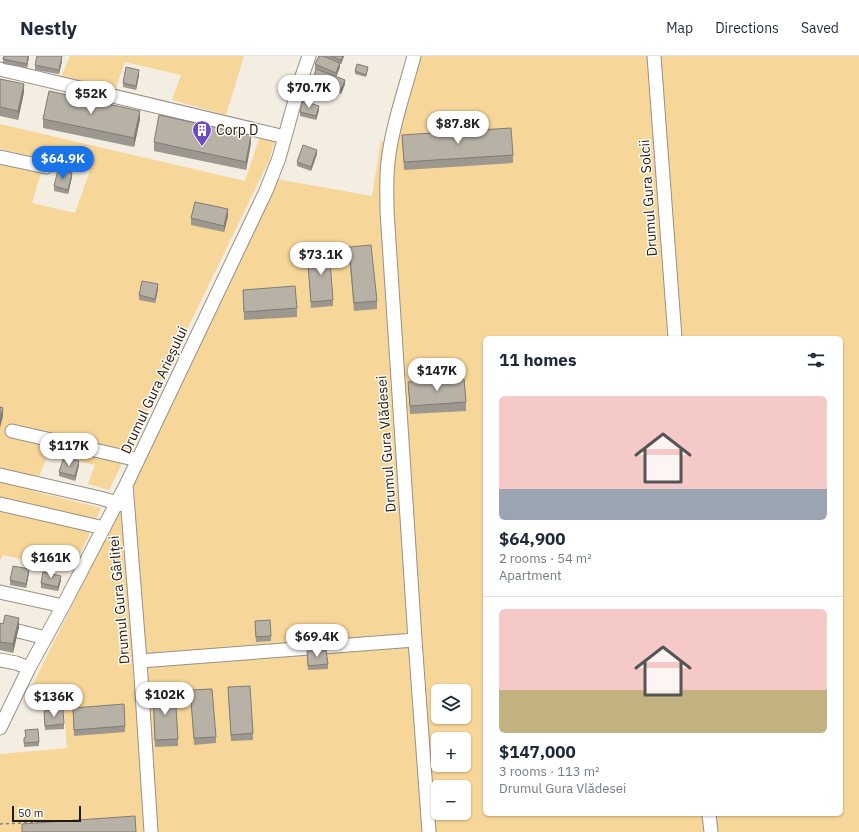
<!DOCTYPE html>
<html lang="en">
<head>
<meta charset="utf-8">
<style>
	body { margin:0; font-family:"IBM Plex Sans",sans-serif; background:#f6f6f7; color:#1f2937; height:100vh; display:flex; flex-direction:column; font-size:15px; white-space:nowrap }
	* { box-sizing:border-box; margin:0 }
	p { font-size:13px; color:#747a83 }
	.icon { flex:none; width:22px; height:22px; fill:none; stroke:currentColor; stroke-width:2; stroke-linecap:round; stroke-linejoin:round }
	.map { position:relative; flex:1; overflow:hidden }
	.side { position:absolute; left:483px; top:280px; width:360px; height:480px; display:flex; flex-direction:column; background:#fff; border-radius:6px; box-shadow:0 1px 3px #0004 }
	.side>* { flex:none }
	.controls { position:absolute; left:431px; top:628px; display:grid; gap:8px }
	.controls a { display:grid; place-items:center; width:40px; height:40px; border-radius:6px; background:#fff; box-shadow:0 1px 3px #0004; font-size:20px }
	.scale { position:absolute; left:12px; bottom:10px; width:69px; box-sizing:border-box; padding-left:4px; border:2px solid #1d1b17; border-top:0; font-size:11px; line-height:14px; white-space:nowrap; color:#1d1b17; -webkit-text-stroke:3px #fffbf4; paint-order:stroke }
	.price { position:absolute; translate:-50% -34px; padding:0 9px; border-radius:14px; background:#fff; color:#222; font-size:13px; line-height:26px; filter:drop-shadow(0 1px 2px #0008) }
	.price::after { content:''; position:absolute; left:50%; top:24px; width:12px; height:9px; margin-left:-6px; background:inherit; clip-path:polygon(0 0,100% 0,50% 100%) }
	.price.current { background:#1a73e8; color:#fff }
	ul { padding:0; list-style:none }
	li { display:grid; align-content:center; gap:8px; height:212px; padding:0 16px }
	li+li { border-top:1px solid #e0e1e3 }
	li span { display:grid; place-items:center; height:124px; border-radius:6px; color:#555 }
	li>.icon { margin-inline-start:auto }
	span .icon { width:72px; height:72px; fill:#fffc; stroke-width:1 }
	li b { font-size:17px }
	h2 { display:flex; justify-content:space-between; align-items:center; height:48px; padding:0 16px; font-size:17px }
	header { display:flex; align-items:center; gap:24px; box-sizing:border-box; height:56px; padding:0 20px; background:#fff; border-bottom:1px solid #e0e1e3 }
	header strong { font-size:19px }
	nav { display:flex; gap:22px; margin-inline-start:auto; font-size:14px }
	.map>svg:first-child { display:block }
	.green { fill:#f7d699; fill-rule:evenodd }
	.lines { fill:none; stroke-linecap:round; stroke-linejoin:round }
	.minor-casing { stroke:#979186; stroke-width:15 }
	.path { stroke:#89847c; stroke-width:1.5; stroke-dasharray:3 3; stroke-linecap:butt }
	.minor { stroke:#fff; stroke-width:13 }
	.wall { fill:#9d988f }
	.shaded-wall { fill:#807c74 }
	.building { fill:#b7b1a6; stroke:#807c74 }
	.labels { text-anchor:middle; stroke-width:3; stroke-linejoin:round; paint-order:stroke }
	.poi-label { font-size:14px; fill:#1d1b17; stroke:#fffbf4; text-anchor:start }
	.street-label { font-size:14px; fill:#1d1b17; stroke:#fffbf4 }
</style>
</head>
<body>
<header>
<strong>Nestly</strong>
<nav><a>Map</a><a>Directions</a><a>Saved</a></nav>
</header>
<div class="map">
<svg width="859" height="776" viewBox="0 0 859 776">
	<rect width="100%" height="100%" fill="#f4ede1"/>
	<path class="green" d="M 70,0 L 244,0 L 226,59 L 172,44 L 181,19 L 125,6 L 115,34 L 61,21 Z
		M 418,0 L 859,0 L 859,776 L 0,776 L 0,698 L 67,692 L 63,643 L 24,646 L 130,433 L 276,123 L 372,140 L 381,85 L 387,87 ZM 485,282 L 841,282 L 841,758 L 485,758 ZM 438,635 L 464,635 L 464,661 L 438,661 ZM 438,683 L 464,683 L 464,709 L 438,709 ZM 438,731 L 464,731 L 464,757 L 438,757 Z
		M 0,68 L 245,125 L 260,80 L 275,84 L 273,92 L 268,107 L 109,434 L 88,428 L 95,409 L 48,398 L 33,435 L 101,452 L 73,514 L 3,499 L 0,505 L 0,108 L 41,117 L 32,147 L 75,157 L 90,114 L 0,93 Z"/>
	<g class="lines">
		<defs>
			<path id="minor" d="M 414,0 C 405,34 392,70 388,106 C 386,122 387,139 387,155 L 415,584 L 429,776
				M 654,0 L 675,282
				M 0,13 L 285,81
				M 0,101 L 46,111
				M 12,375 L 138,404
				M 0,419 L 100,442 L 124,449
				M 126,429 L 140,605 L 151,776
				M 0,448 L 104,472
				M 0,536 L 63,550
				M 18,575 L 46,582
				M 0,604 L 16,607 L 29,612
				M 140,605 L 415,584
				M 0,672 L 29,612 L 63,550 L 126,429 L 266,135 L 279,102 L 300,26 L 309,0
				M 709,758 L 711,776"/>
		</defs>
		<use href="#minor" class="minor-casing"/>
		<path class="path" d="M 0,768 L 84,764"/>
		<use href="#minor" class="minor"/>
	</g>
	<path class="wall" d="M 29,0 L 27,12 L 3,8 L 3,3 Z
		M 319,0 L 344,0 L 341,8 L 340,8 L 340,11 L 336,21 L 345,28 L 341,38 L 313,28 L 313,24 L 319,14 L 315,13 L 315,8 Z
		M 62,5 L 59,18 L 35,14 L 35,9 Z
		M 368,13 L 366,21 L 355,18 L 355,15 Z
		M 139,19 L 136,34 L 123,31 L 123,27 Z
		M 0,23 L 24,36 L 18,64 L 0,60 Z
		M 319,54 L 316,64 L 300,60 L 300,56 Z
		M 43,63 L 140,63 L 134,91 L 43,72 Z
		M 402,79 L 513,99 L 513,107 L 404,114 Z
		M 154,86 L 251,87 L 246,114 L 154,95 Z
		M 317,98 L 311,115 L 297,110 L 297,106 Z
		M 72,121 L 68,138 L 54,135 L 54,130 Z
		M 228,160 L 224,176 L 191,169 L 191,162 Z
		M 349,191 L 377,245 L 377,253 L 354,255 L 349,200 Z
		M 311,195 L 333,244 L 333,250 L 311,252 L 308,209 L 311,208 Z
		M 158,233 L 155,247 L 139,244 L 139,239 Z
		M 243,234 L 297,252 L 297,261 L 244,264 Z
		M 408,326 L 466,346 L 466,355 L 410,358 Z
		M 79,409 L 75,425 L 59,420 L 59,416 Z
		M 29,517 L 26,532 L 10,529 L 10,524 Z
		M 61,524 L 58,535 L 41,532 L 41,527 Z
		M 0,567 L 19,571 L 13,597 L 0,594 Z
		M 255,569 L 271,580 L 271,585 L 256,586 Z
		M 307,595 L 328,608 L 328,613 L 308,614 Z
		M 228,631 L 253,677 L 253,684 L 231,685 Z
		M 190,634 L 216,681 L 216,687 L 194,689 Z
		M 153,636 L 178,683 L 178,690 L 155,691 Z
		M 73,652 L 125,670 L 125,676 L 74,680 Z
		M 44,655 L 64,668 L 64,673 L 45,674 Z
		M 25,674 L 39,686 L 39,690 L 24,691 L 24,682 L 26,681 Z"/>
	<path class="shaded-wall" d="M 28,0 L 29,0 L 27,12 L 27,8 Z
		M 62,0 L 62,5 L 59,18 L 59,14 Z
		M 343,0 L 344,0 L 341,8 L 341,4 Z
		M 340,7 L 340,11 L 336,21 L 336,17 Z
		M 139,14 L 139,19 L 136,34 L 136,30 Z
		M 345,24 L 345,28 L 341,38 L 341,34 Z
		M 24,28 L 24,36 L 18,64 L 18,55 Z
		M 319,50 L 319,54 L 316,64 L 316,60 Z
		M 140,55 L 140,63 L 134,91 L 134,82 Z
		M 251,79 L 251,87 L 246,114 L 246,106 Z
		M 317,94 L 317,98 L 311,115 L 311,111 Z
		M 72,117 L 72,121 L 68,138 L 68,134 Z
		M 228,153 L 228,160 L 224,176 L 224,170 Z
		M 158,228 L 158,233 L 155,247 L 155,243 Z
		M 3,352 L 3,360 L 0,372 L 0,363 Z
		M 79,405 L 79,409 L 75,425 L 75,420 Z
		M 29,513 L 29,517 L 26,532 L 26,528 Z
		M 61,520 L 61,524 L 58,535 L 58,531 Z
		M 19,562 L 19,571 L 13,597 L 13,588 Z"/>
	<path class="building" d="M 4,0 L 28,0 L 27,8 L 3,3 Z
		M 37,0 L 62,0 L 59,14 L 35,9 Z
		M 319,0 L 323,0 L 340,7 L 336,17 L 315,8 Z
		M 331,0 L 343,0 L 341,4 Z
		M 357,8 L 368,11 L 366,19 L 355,15 Z
		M 126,11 L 139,14 L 136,30 L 123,27 Z
		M 316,13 L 345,24 L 341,34 L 313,24 Z
		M 0,23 L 24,28 L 18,55 L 0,51 Z
		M 49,35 L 140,55 L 134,82 L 43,63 Z
		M 303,45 L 319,50 L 316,60 L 300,56 Z
		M 159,59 L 251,79 L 246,106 L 154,86 Z
		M 511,72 L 513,99 L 404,106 L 402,79 Z
		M 303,89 L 317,94 L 311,111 L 297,106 Z
		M 58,114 L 72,117 L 68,134 L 54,130 Z
		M 195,146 L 228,153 L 224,170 L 191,162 Z
		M 371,189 L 377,245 L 354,247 L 349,191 Z
		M 329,193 L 333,244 L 311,246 L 308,209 L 312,208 L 311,195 Z
		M 142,225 L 158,228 L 155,243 L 139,239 Z
		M 295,230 L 297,252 L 244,256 L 243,234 Z
		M 464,323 L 466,346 L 410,350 L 408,326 Z
		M 0,351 L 3,352 L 0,363 Z
		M 64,401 L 79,405 L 75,420 L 59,416 Z
		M 13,510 L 29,513 L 26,528 L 10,524 Z
		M 43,516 L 61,520 L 58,531 L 41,527 Z
		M 5,559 L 19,562 L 13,588 L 0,586 L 0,567 L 3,568 Z
		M 270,564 L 271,580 L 256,581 L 255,565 Z
		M 326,594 L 328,608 L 308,610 L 307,595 Z
		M 250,630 L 253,677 L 231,679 L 228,631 Z
		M 212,633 L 216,681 L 194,682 L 190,634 Z
		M 175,635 L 178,683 L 155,684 L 153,636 Z
		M 124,648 L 125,670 L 74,674 L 73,652 Z
		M 63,653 L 64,668 L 45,670 L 44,655 Z
		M 38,673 L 39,686 L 24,687 L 24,682 L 26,681 L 25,674 Z
		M 135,760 L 136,776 L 22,776 L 22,768 Z"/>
	<defs>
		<symbol id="building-pin" viewBox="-11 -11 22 30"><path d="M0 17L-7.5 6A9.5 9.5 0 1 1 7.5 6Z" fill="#6e4bc4" stroke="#fffbf4"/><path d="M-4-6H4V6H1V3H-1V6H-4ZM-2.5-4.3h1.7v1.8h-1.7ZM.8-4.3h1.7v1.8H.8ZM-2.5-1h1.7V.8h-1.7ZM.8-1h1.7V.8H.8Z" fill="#fff"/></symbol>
	</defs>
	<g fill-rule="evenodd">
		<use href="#building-pin" x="191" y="63" width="22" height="30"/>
	</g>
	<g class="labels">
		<g class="poi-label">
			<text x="216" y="79">Corp D</text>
		</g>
		<g class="street-label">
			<text transform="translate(648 142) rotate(-94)" y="5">Drumul Gura Solcii</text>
			<text transform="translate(154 334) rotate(-65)" y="5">Drumul Gura Arieșului</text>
			<text transform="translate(386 388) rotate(-94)" y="5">Drumul Gura Vlădesei</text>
			<text transform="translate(119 544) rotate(-95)" y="5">Drumul Gura Gârliței</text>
		</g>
	</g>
</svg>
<div class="controls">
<a><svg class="icon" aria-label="layers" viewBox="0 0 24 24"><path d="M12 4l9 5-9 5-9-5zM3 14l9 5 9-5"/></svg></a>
<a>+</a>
<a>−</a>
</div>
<div class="scale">50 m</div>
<b class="price" style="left:309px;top:53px">$70.7K</b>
<b class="price" style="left:91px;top:59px">$52K</b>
<b class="price" style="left:458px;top:89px">$87.8K</b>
<b class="price current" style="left:63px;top:124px">$64.9K</b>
<b class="price" style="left:321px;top:220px">$73.1K</b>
<b class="price" style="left:437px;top:336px">$147K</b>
<b class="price" style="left:69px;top:411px">$117K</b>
<b class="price" style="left:51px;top:523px">$161K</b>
<b class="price" style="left:317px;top:602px">$69.4K</b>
<b class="price" style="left:165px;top:660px">$102K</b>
<b class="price" style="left:54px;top:662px">$136K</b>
<section class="side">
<h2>11 homes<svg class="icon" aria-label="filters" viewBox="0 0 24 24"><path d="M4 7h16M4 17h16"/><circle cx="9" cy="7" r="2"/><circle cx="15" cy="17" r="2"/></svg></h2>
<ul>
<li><span style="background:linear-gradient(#f6c9c9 75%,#9aa5b1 0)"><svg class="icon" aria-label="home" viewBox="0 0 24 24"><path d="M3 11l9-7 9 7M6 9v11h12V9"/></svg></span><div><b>$64,900</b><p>2 rooms · 54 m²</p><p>Apartment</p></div></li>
<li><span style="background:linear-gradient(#f6c9c9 65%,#c2b280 0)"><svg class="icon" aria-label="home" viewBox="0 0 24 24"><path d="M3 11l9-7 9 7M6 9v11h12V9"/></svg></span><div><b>$147,000</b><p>3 rooms · 113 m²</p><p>Drumul Gura Vlădesei</p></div></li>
</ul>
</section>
</div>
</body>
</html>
